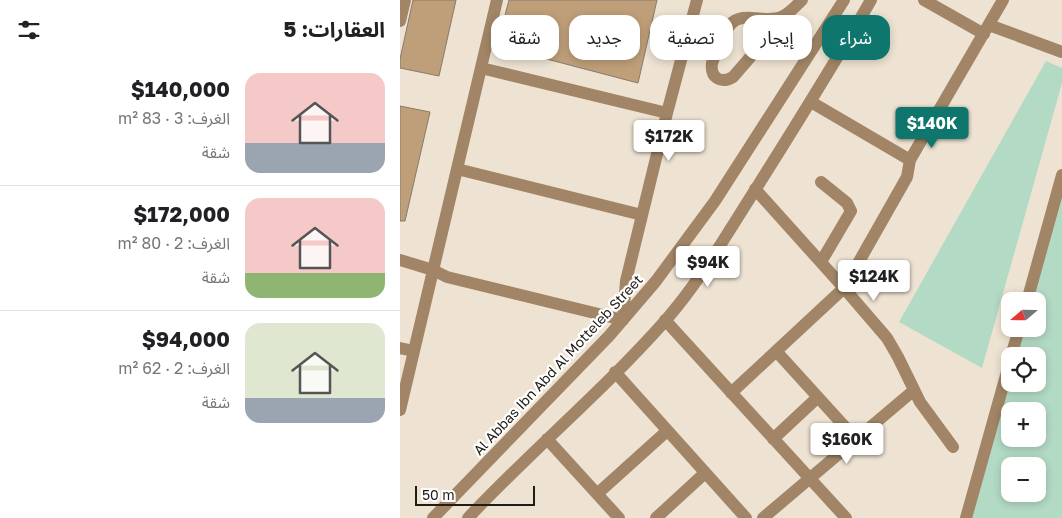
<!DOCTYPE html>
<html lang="ar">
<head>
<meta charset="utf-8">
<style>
	body { margin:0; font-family:"Golos Text","Noto Sans Arabic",sans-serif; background:#f6f6f6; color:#202124; direction:rtl; height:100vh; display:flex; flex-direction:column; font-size:19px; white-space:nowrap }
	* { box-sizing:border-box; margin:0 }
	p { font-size:16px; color:#757577 }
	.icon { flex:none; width:28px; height:28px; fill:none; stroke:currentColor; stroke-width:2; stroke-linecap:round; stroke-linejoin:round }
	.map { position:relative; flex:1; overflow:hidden; direction:ltr }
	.side { display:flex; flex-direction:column; background:#fff; width:400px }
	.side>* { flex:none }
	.banner { position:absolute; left:15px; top:15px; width:475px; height:45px; direction:rtl; display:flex; gap:10px }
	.needle { width:32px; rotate:250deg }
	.fabs { position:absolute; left:601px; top:292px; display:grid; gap:10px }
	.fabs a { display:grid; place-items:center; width:45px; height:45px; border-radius:10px; background:#fff; box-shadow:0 2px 8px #0003; font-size:25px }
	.scale { position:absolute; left:15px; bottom:12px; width:120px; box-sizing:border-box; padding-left:5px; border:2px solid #201c16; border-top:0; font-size:14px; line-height:18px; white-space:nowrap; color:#201c16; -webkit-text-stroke:4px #fff; paint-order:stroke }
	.price { position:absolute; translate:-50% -42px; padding:0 11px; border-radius:5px; background:#fff; color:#222; font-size:16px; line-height:32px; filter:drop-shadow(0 1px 2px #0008) }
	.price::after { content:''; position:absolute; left:50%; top:30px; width:15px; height:11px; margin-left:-8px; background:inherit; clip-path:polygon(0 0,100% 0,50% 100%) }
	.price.current { background:#0f766e; color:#fff }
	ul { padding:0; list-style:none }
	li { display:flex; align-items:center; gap:15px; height:125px; padding:0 15px }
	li+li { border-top:1px solid #e0e0e0 }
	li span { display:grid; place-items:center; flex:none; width:140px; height:100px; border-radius:15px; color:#555 }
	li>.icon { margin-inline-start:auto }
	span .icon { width:60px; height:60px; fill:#fffc; stroke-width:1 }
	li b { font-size:21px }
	h2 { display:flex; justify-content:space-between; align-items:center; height:60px; padding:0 15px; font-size:21px }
	.pill { padding:0 18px; border-radius:15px; background:#fff; box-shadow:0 2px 8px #0003; font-size:18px; line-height:45px }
	.pill.current { background:#0f766e; color:#fff }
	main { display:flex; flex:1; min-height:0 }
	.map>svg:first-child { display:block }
	.green { fill:#b3dac5; fill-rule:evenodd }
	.building { fill:#bf9f79; stroke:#867a6c }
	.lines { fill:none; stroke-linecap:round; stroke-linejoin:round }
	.minor { stroke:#a18566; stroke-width:12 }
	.labels { text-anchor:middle; stroke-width:4.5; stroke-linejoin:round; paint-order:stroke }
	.street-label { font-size:14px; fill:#201c16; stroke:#fff }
</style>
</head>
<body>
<main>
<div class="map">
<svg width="662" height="518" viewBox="0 0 662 518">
	<rect width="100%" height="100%" fill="#eee3d2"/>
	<path class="green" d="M 646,61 L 662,68 L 662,83 L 582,368 L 499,322 Z
		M 662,191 L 662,518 L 567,518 L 610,384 L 638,384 L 638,356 L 613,356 L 621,329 L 638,329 L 638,301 L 629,301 ZM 610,411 L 638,411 L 638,439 L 610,439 ZM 610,466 L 638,466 L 638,494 L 610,494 Z"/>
	<path class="building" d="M 13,0 L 56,0 L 39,76 L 0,68 L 0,59 Z
		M 109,0 L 257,0 L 238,83 L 97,46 Z
		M 0,106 L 30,112 L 5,221 L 0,221 Z"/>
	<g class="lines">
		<path class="minor" d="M 524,0 L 584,34
			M 382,17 L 367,38 L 333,77 C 321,84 310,78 312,63 C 317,51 322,35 330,25 C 342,10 365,24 381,17 C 389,14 396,6 402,0
			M 0,21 L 5,0
			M 589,25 L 662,52
			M 81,68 L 267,113
			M 411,102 L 510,160
			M 57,169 L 242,215
			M 421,182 L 447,203 L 451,211 L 421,262
			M 355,189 L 444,288 L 487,338 L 498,357 L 520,402 L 553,447
			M 0,260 L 33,270 L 47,277 L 223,320 L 226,281 L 267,113 L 297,0
			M 627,301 L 662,175
			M 265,320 L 446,518
			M 0,348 L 14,351
			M 376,351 L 456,439
			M 611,356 L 619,329
			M 215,372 L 346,518
			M 331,393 L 444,288 L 507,177 L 510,160 L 603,0
			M 0,410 L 97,0
			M 147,439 L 219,518
			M 373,439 L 418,397
			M 197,494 L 267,431
			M 33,518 L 209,336 L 256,281 L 315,201 L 444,0
			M 68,518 C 132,450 204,390 265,321 C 301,280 328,232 357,187 C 396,125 435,63 471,0
			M 256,518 L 305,473
			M 363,518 L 513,391
			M 566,518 L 610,361"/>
	</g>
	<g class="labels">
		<g class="street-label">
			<text transform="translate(158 365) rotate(-47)" y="5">Al Abbas Ibn Abd Al Motteleb Street</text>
		</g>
	</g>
</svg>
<div class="fabs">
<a><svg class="needle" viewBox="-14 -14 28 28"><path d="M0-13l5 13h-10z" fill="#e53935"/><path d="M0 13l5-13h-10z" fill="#757577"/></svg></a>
<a><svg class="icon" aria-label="locate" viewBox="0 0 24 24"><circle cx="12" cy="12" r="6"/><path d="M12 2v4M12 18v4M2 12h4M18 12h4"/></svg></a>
<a>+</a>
<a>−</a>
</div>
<div class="scale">50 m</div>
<b class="price current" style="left:532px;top:149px">$140K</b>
<b class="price" style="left:269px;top:162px">$172K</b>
<b class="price" style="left:308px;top:288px">$94K</b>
<b class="price" style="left:474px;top:302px">$124K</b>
<b class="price" style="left:447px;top:465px">$160K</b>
<div class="banner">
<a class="pill current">شراء</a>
<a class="pill">إيجار</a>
<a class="pill">تصفية</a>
<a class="pill">جديد</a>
<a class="pill">شقة</a>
</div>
</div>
<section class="side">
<h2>العقارات: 5<svg class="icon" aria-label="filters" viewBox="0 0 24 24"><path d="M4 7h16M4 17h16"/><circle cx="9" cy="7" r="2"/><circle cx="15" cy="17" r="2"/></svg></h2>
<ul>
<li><span style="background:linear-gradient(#f6c9c9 70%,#9aa5b1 0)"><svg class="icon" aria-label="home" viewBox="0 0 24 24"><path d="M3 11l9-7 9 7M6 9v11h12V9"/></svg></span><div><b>$140,000</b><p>الغرف: 3 · 83 m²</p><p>شقة</p></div></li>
<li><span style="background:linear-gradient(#f6c9c9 75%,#8fb573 0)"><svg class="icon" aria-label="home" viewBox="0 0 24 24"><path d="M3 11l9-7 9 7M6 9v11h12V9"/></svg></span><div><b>$172,000</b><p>الغرف: 2 · 80 m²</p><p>شقة</p></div></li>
<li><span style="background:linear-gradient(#dfe7d0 75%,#9aa5b1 0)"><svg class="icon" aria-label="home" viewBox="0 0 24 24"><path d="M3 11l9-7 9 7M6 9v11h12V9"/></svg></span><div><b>$94,000</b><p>الغرف: 2 · 62 m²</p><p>شقة</p></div></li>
</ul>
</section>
</main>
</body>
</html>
